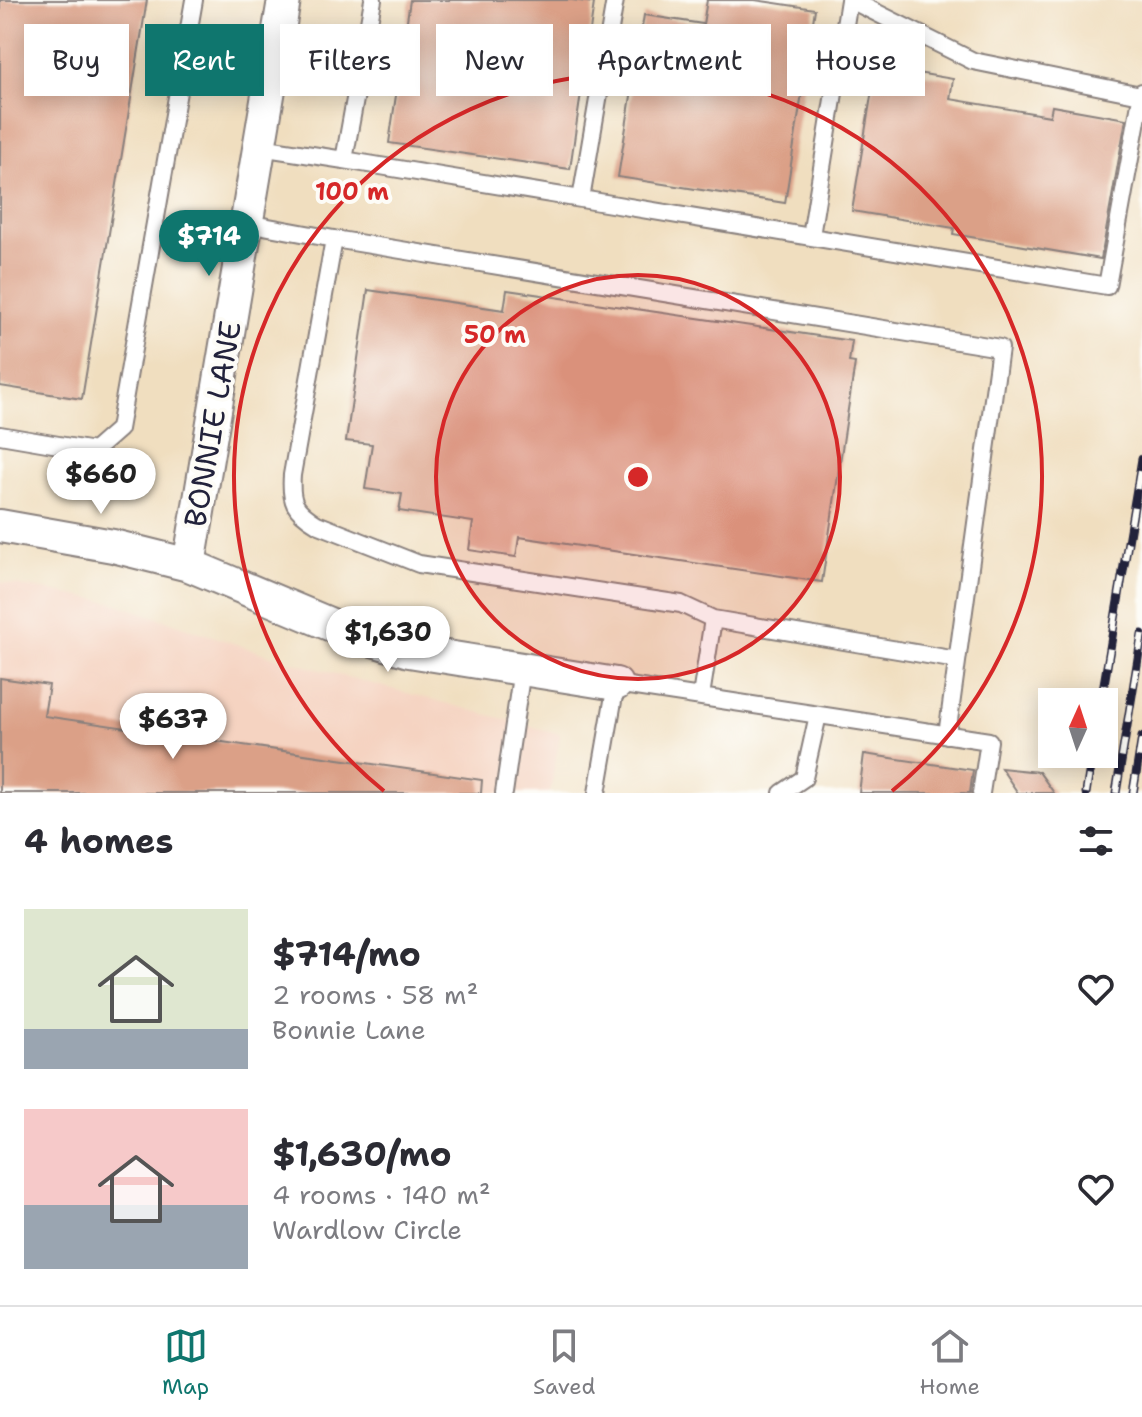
<!DOCTYPE html>
<html lang="en">
<head>
<meta charset="utf-8">
<style>
	body { margin:0; font-family:"Shantell Sans",sans-serif; background:#f2f2f3; color:#2b2b33; height:100vh; display:flex; flex-direction:column; font-size:30px; white-space:nowrap }
	* { box-sizing:border-box; margin:0 }
	p { font-size:26px; color:#7c7c81 }
	.icon { flex:none; width:44px; height:44px; fill:none; stroke:currentColor; stroke-width:2; stroke-linecap:round; stroke-linejoin:round }
	.map { position:relative; height:793px; overflow:hidden }
	.details { display:flex; flex-direction:column; background:#fff; flex:1 }
	.details>* { flex:none }
	.banner { position:absolute; left:24px; top:24px; width:1094px; height:72px; display:flex; gap:16px }
	.needle { width:52px; rotate:3deg }
	.buttons { position:absolute; left:1038px; top:688px; display:grid; gap:16px }
	.buttons a { display:grid; place-items:center; width:80px; height:80px; border-radius:0px; background:#fff; box-shadow:0 4px 20px #0003; font-size:40px }
	.price { position:absolute; translate:-50% -68px; padding:0 18px; border-radius:28px; background:#fff; color:#222; font-size:26px; line-height:52px; filter:drop-shadow(0 2px 4px #0008) }
	.price::after { content:''; position:absolute; left:50%; top:48px; width:24px; height:18px; margin-left:-12px; background:inherit; clip-path:polygon(0 0,100% 0,50% 100%) }
	.price.on { background:#0f766e; color:#fff }
	ul { padding:0; list-style:none }
	li { display:flex; align-items:center; gap:24px; height:200px; padding:0 24px }
	li span { display:grid; place-items:center; flex:none; width:224px; height:160px; border-radius:0px; color:#555 }
	li>.icon { margin-inline-start:auto }
	span .icon { width:96px; height:96px; fill:#fffc; stroke-width:1 }
	li b { font-size:34px }
	h2 { display:flex; justify-content:space-between; align-items:center; height:96px; padding:0 24px; font-size:34px }
	.pill { padding:0 28px; border-radius:0px; background:#fff; box-shadow:0 4px 20px #0003; font-size:28px; line-height:72px }
	.pill.on { background:#0f766e; color:#fff }
	.tab-bar { display:flex; justify-content:space-around; align-items:center; height:112px; border-top:2px solid #e1e1e2; background:#fff; font-size:22px; color:#7c7c81 }
	.tab-bar a { display:grid; justify-items:center; gap:4px }
	.tab-bar .on { color:#0f766e }
	.map>svg:first-child { display:block }
	.built { fill:#f5d3c1 }
	.building { fill:#dba087 }
	.lines { fill:none; stroke-linecap:round; stroke-linejoin:round }
	.service-casing { stroke:#89807d; stroke-width:20 }
	.minor-casing { stroke:#89807d; stroke-width:36 }
	.service { stroke:#fff; stroke-width:16 }
	.minor { stroke:#fff; stroke-width:32 }
	.rail-casing { stroke:#22223b; stroke-width:9 }
	.rail { stroke:#fdfcf7; stroke-width:6; stroke-dasharray:18; stroke-linecap:butt }
	.ring { fill:none; stroke:#d62828; stroke-width:4 }
	.labels { text-anchor:middle; stroke-width:8; stroke-linejoin:round; paint-order:stroke }
	.street-label { font-size:30px; fill:#22223b; stroke:#fdfcf7 }
	.centre { fill:#d62828; stroke:#fdfcf7; stroke-width:4 }
	.ring-label { font-size:24px; text-anchor:middle; font-weight:bold; fill:#d62828; stroke:#fdfcf7; stroke-width:8; stroke-linejoin:round; paint-order:stroke }
</style>
</head>
<body>
<div class="map">
<svg width="1142" height="793" viewBox="0 0 1142 793">
	<rect width="100%" height="100%" fill="#fdfcf7"/>
	<filter id="ink" filterUnits="userSpaceOnUse"><feTurbulence type="fractalNoise" baseFrequency=".0125" numOctaves="2"/><feDisplacementMap in="SourceGraphic" scale="16" xChannelSelector="R" yChannelSelector="G"/><feConvolveMatrix kernelMatrix="1 2 1 2 8 2 1 2 1" color-interpolation-filters="sRGB"/></filter>
	<filter id="wash" filterUnits="userSpaceOnUse"><feTurbulence type="fractalNoise" baseFrequency=".006" numOctaves="4" result="noise"/><feDisplacementMap in="SourceGraphic" scale="32" xChannelSelector="R" yChannelSelector="G"/><feGaussianBlur stdDeviation="1.8" result="paint"/><feColorMatrix in="noise" values="0 0 0 0 0 0 0 0 0 0 0 0 0 0 0 0 0 1.4 0 .05"/><feComposite in="paint" operator="in"/></filter>
	<g filter="url(#wash)">
		<rect width="100%" height="100%" fill="#f0debf"/>
		<path class="built" d="M 0,582 L 111,602 L 280,659 L 560,734 L 550,793 L 0,793 Z"/>
		<g id="blocks">
			<path class="building" d="M 0,0 L 147,0 L 82,399 L 0,386 Z
				M 410,0 L 572,0 L 594,3 L 570,169 L 389,143 Z
				M 707,0 L 755,0 L 815,9 L 785,203 L 618,177 L 644,15 L 703,24 Z
				M 876,66 L 953,79 L 950,99 L 1050,116 L 1052,106 L 1126,119 L 1101,259 L 953,234 L 954,228 L 852,211 Z
				M 368,290 L 504,310 L 507,290 L 852,341 L 849,362 L 855,363 L 822,582 L 519,537 L 516,557 L 469,550 L 473,522 L 399,511 L 402,494 L 365,489 L 372,444 L 346,441 Z
				M 0,678 L 49,685 L 44,716 L 482,780 L 481,793 L 0,793 Z
				M 864,754 L 973,770 L 970,793 L 859,793 Z
				M 1001,768 L 1039,772 L 1054,793 L 1018,793 Z"/>
		</g>
	</g>
	<g filter="url(#ink)">
		<use href="#blocks" fill-opacity="0" stroke="#89807d" stroke-width="2"/>
		<g class="lines">
			<defs>
				<path id="service" d="M 851,0 L 973,61 L 1141,95
					M 260,147 L 344,160 L 373,0
					M 344,160 L 581,199 L 615,0
					M 581,199 L 1107,286 L 1142,92
					M 247,223 L 334,239
					M 811,236 L 849,0
					M 0,435 L 94,451 L 119,429 L 194,0
					M 701,696 L 713,619
					M 947,735 L 1000,348 L 334,239 L 292,475 C 290,502 294,510 317,524 L 419,564 L 681,604 L 713,619 L 957,660
					M 504,793 L 522,669
					M 597,793 L 616,684 L 989,741 L 981,793
					M 782,793 L 804,778 L 818,715"/>
				<path id="minor" d="M 0,526 L 113,546 L 189,565 L 353,634 L 409,651 L 616,684
					M 189,565 L 284,0"/>
			</defs>
			<use href="#service" class="service-casing"/>
			<use href="#minor" class="minor-casing"/>
			<use href="#service" class="service"/>
			<use href="#minor" class="minor"/>
			<defs>
				<path id="rail" d="M 1101,702 L 1142,459
					M 1086,793 L 1092,754
					M 1116,793 L 1142,634
					M 1133,793 L 1142,737"/>
			</defs>
			<use href="#rail" class="rail-casing"/>
			<use href="#rail" class="rail"/>
		</g>
	</g>
	<circle cx="638" cy="477" r="202" fill="#d62828" fill-opacity=".12"/>
	<g class="ring">
		<circle cx="638" cy="477" r="202"/>
		<path d="M384 791A404 404 0 1 1 892 791"/>
	</g>
	<g class="labels">
		<g class="street-label">
			<text transform="translate(213 424) rotate(-80)" y="10">BONNIE LANE</text>
		</g>
	</g>
	<circle cx="638" cy="477" r="12" class="centre"/>
	<g class="ring-label">
		<text x="352" y="200">100 m</text>
		<text x="495" y="343">50 m</text>
	</g>
</svg>
<div class="buttons">
<a><svg class="needle" viewBox="-14 -14 28 28"><path d="M0-13l5 13h-10z" fill="#e53935"/><path d="M0 13l5-13h-10z" fill="#7c7c81"/></svg></a>
</div>
<b class="price on" style="left:209px;top:278px">$714</b>
<b class="price" style="left:101px;top:516px">$660</b>
<b class="price" style="left:388px;top:674px">$1,630</b>
<b class="price" style="left:173px;top:761px">$637</b>
<div class="banner">
<a class="pill">Buy</a>
<a class="pill on">Rent</a>
<a class="pill">Filters</a>
<a class="pill">New</a>
<a class="pill">Apartment</a>
<a class="pill">House</a>
</div>
</div>
<section class="details">
<h2>4 homes<svg class="icon" aria-label="filters" viewBox="0 0 24 24"><path d="M4 7h16M4 17h16"/><circle cx="9" cy="7" r="2"/><circle cx="15" cy="17" r="2"/></svg></h2>
<ul>
<li><span style="background:linear-gradient(#dfe7d0 75%,#9aa5b1 0)"><svg class="icon" aria-label="home" viewBox="0 0 24 24"><path d="M3 11l9-7 9 7M6 9v11h12V9"/></svg></span><div><b>$714/mo</b><p>2 rooms · 58 m²</p><p>Bonnie Lane</p></div><svg class="icon" aria-label="heart" viewBox="0 0 24 24"><path d="M12 20l-8-8c-3-5 5-10 8-4 3-6 11-1 8 4z"/></svg></li>
<li><span style="background:linear-gradient(#f6c9c9 60%,#9aa5b1 0)"><svg class="icon" aria-label="home" viewBox="0 0 24 24"><path d="M3 11l9-7 9 7M6 9v11h12V9"/></svg></span><div><b>$1,630/mo</b><p>4 rooms · 140 m²</p><p>Wardlow Circle</p></div><svg class="icon" aria-label="heart" viewBox="0 0 24 24"><path d="M12 20l-8-8c-3-5 5-10 8-4 3-6 11-1 8 4z"/></svg></li>
</ul>
</section>
<nav class="tab-bar">
<a class="on"><svg class="icon" aria-label="map" viewBox="0 0 24 24"><path d="M3 6l6-2 6 2 6-2v14l-6 2-6-2-6 2zM9 4v14M15 6v14"/></svg>Map</a>
<a><svg class="icon" aria-label="saved" viewBox="0 0 24 24"><path d="M7 4h10v16l-5-4-5 4z"/></svg>Saved</a>
<a><svg class="icon" aria-label="home" viewBox="0 0 24 24"><path d="M3 11l9-7 9 7M6 9v11h12V9"/></svg>Home</a>
</nav>
</body>
</html>
